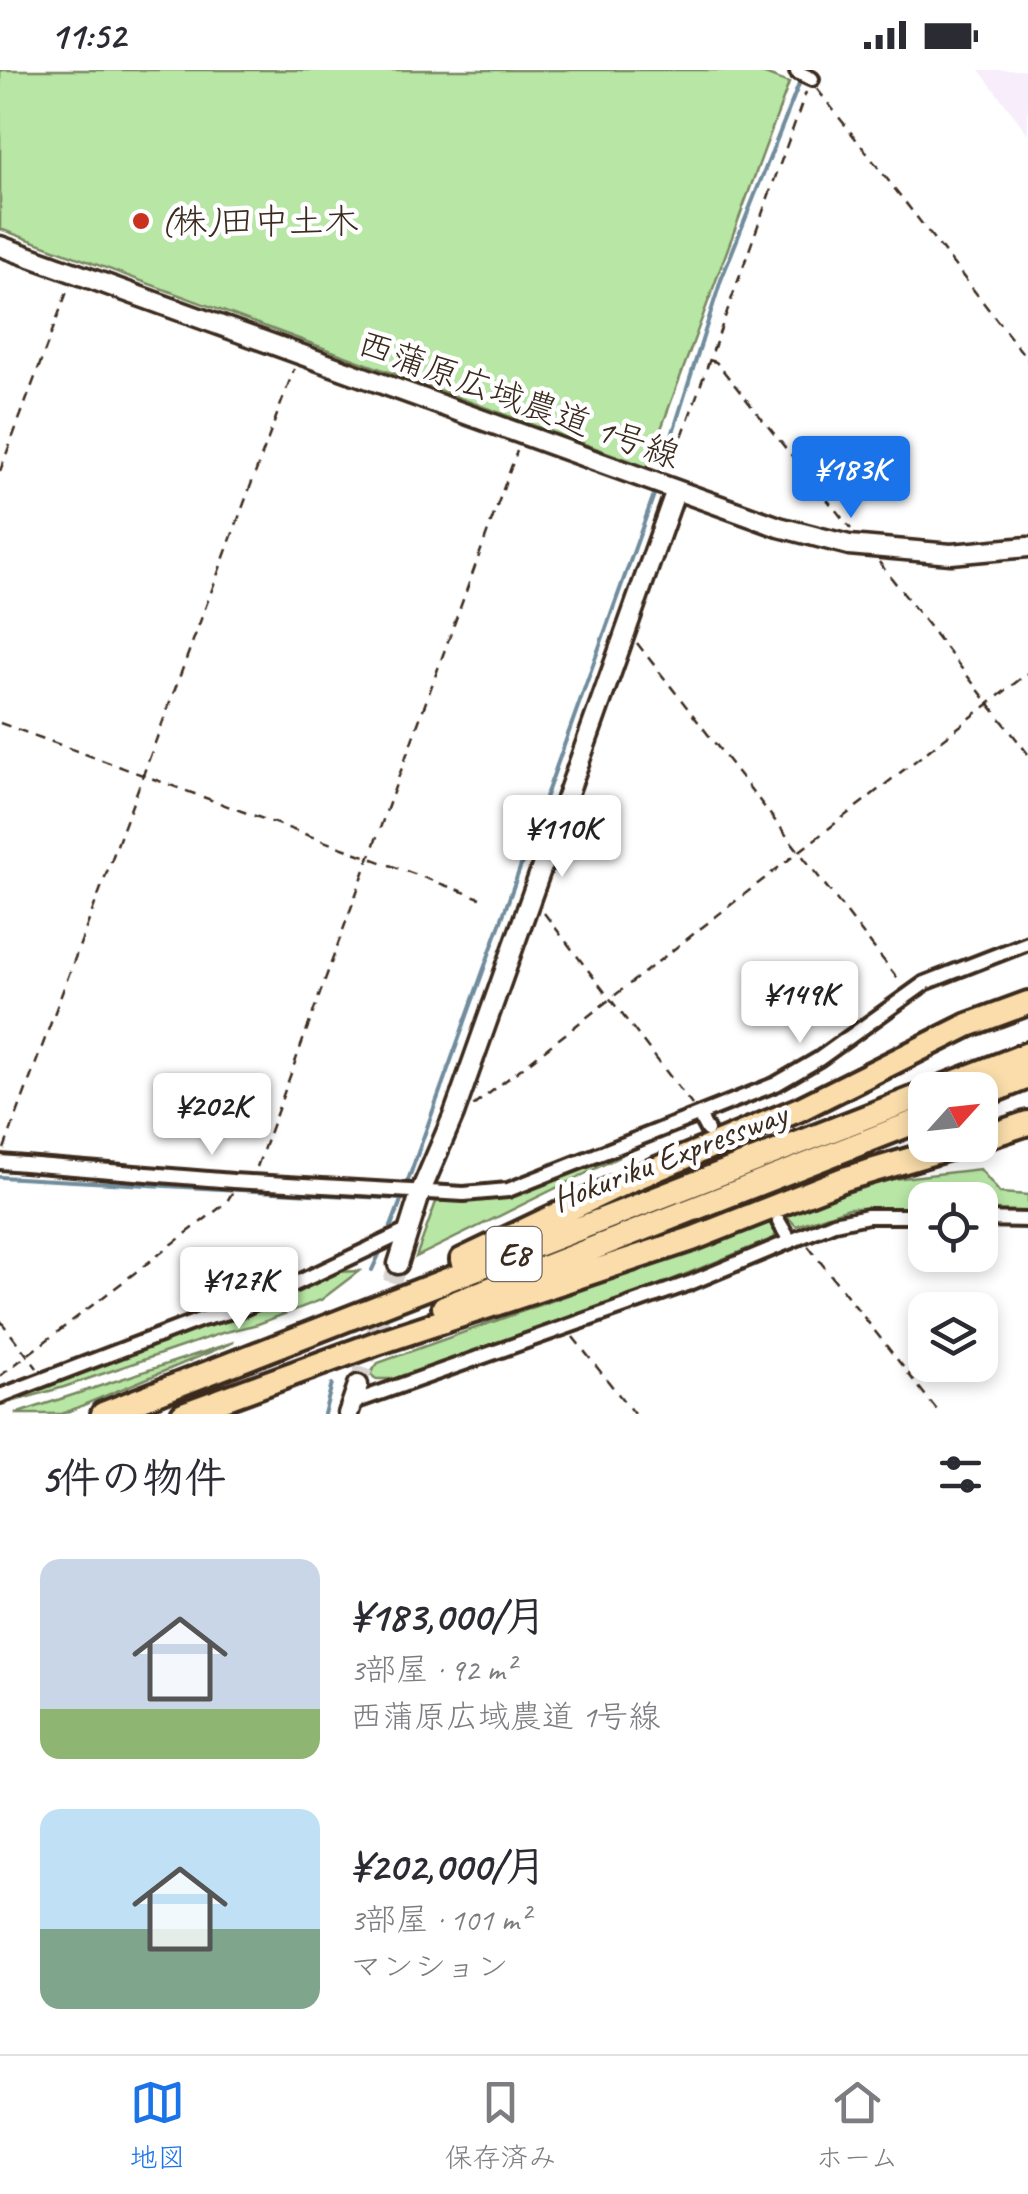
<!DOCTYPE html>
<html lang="ja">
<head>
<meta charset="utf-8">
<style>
	body { margin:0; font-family:Caveat,"Klee One",sans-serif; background:#f2f2f3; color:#2b2b33; height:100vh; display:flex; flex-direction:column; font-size:38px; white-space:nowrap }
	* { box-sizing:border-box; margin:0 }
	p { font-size:32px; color:#7c7c81 }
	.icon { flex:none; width:55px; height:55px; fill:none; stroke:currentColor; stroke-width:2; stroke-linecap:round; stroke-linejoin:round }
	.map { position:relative; height:1344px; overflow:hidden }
	.panel { display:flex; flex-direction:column; background:#fff; flex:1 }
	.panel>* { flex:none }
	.needle { width:65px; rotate:63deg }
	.buttons { position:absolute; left:908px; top:1002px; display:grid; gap:20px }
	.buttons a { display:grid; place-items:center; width:90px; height:90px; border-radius:20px; background:#fff; box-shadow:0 5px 15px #0003; font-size:50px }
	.price { position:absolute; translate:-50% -85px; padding:0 22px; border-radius:10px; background:#fff; color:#222; font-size:32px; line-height:65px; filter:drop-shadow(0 2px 5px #0008) }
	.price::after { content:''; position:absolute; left:50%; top:60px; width:30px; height:22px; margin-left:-15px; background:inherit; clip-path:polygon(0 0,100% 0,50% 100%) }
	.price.current { background:#1a73e8; color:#fff }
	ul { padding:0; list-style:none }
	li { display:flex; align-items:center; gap:30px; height:250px; padding:0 40px }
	li span { display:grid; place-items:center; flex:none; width:280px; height:200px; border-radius:20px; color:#555 }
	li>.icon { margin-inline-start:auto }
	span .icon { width:120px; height:120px; fill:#fffc; stroke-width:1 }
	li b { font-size:42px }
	h2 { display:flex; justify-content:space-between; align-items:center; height:120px; padding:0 40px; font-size:42px }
	.status { display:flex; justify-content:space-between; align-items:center; height:70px; padding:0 50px; background:#fff; direction:ltr }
	.status svg { height:28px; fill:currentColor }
	.tab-bar { display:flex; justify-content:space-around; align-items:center; height:140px; border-top:2px solid #e1e1e2; background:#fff; font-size:28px; color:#7c7c81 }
	.tab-bar a { display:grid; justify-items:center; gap:5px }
	.tab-bar .current { color:#1a73e8 }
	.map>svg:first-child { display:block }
	.built { fill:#f8eefb }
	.green { fill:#b7e6a5; stroke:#798862; stroke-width:2.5 }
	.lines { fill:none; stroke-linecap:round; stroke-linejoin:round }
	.stream { stroke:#6f8c9d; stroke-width:4 }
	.street-tunnel { stroke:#d8d4d2; stroke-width:12; stroke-dasharray:12 6; stroke-linecap:butt }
	.secondary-tunnel { stroke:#d8d4d2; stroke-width:18; stroke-dasharray:18 9; stroke-linecap:butt }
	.street-casing { stroke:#3b2a1e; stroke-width:20 }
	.secondary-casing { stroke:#3b2a1e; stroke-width:25 }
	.highway-casing { stroke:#3b2a1e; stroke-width:30 }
	.path { stroke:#3b2a1e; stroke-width:2.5; stroke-dasharray:10 8; stroke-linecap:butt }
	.street { stroke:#fff; stroke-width:12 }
	.secondary { stroke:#fff; stroke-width:18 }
	.highway { stroke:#faddab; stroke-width:22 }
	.poi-dot { fill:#c8321e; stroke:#fff; stroke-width:4 }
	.labels { text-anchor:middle; stroke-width:9; stroke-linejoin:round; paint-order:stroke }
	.shield { fill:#fff; stroke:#766a62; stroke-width:2.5 }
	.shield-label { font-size:32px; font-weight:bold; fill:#3b2a1e }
	.poi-label { font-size:35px; fill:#3b2a1e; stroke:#fff; text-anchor:start }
	.street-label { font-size:35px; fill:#3b2a1e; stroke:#fff }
</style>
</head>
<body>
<div class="status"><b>11:52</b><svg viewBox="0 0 49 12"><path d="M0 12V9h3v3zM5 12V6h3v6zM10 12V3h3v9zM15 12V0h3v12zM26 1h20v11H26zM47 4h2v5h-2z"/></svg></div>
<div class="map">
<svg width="1028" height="1344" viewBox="0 0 1028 1344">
	<rect width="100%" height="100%" fill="#fff"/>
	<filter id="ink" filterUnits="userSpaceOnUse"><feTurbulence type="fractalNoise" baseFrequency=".01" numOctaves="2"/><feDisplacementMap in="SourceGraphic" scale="20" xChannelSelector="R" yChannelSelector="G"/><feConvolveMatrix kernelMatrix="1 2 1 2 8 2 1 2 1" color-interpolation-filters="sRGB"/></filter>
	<g filter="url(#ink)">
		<path class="built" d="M 979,0 L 1028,0 L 1028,64 Z"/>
		<path class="green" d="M 0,0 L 754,0 L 789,13 L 647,397 L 0,159 Z
			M 619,1087 L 416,1187 L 436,1132 L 495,1129 Z
			M 980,1099 L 1000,1123 L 1028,1125 L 1028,1143 L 980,1140 L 980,1130 L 925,1130 L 925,1138 L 849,1138 L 796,1156 L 786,1145 L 876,1111 Z
			M 770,1153 L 777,1160 L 774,1168 L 613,1234 L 398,1309 L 376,1309 L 370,1304 L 378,1293 Z
			M 359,1201 L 321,1230 L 258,1254 L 222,1263 L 64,1317 L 0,1335 L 11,1327 L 203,1253 L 292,1224 L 336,1202 Z
			M 234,1272 L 62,1344 L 15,1344 Z"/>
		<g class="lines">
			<path class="stream" d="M 658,410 L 721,210 L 801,9
				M 0,1107 L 402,1129
				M 406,1116 L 656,419
				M 387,1167 L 403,1125
				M 372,1200 L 383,1176
				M 324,1344 L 332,1314"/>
			<path class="street-tunnel" d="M 715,1070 L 770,1141"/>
			<path class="secondary-tunnel" d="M 358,1315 L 398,1194"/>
			<defs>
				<path id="street" d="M 797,2 L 812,9
					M 699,1045 L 707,1060
					M 0,1092 L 233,1111 L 464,1124 L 508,1120 L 776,1014 L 819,989 L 925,913 L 1028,873
					M 980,1149 L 1028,1150
					M 779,1152 L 789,1169
					M 0,1326 L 202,1249 L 244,1238 L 409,1160
					M 354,1332 L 690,1213 L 834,1153 L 868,1146 L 925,1146"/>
				<path id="secondary" d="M 0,176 L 779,457 L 849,475 L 951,484 L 1028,477
					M 398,1194 L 421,1121 L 454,1044 L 676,420
					M 348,1344 L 358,1315"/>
				<path id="highway" d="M 935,1020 L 1028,984
					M 980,1026 L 1028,1007
					M 980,1069 L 1028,1053
					M 462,1190 L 628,1111 L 800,1039 L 968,955 L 1028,933
					M 444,1237 L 925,1048
					M 103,1344 L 925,1024
					M 183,1344 L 380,1272 L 692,1169 L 844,1109 L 959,1075"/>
			</defs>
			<use href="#street" class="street-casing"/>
			<use href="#secondary" class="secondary-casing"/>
			<use href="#highway" class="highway-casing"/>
			<path class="path" d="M 817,19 L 1028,290
				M 709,290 L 716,292 L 851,459
				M 670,400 L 806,22
				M 0,401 L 68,219
				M 879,492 L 1028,684
				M 637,573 L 902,914
				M 0,653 L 480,828
				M 544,843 L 692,1035
				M 473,1036 L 1028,603
				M 4,1079 L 294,299
				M 257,1097 L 517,381
				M 808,1176 L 940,1344
				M 0,1250 L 37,1298
				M 573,1267 L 634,1344
				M 0,1306 L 226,1133 L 232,1123"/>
			<use href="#street" class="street"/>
			<use href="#secondary" class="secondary"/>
			<use href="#highway" class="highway"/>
		</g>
	</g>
	<circle class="poi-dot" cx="141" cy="151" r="10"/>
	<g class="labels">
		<rect class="shield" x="486.5" y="1157" width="55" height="54" rx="8"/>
		<g class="shield-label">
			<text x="514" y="1195">E8</text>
		</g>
		<g class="poi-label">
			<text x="161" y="163">(株)田中土木</text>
		</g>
		<g class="street-label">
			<text transform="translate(519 329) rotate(20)" y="12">西蒲原広域農道 1号線</text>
			<text transform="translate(669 1086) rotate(-21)" y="12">Hokuriku Expressway</text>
		</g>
	</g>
</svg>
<div class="buttons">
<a><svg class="needle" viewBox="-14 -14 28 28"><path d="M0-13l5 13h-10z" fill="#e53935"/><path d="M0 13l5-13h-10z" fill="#7c7c81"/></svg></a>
<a><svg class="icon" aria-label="locate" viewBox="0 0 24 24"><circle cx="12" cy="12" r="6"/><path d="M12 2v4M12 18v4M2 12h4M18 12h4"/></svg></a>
<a><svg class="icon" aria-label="layers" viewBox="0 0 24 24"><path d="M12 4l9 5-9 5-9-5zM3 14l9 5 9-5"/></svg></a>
</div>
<b class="price current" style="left:851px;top:451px">¥183K</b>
<b class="price" style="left:562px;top:810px">¥110K</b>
<b class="price" style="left:800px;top:976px">¥149K</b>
<b class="price" style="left:212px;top:1088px">¥202K</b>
<b class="price" style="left:239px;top:1262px">¥127K</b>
</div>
<section class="panel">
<h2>5件の物件<svg class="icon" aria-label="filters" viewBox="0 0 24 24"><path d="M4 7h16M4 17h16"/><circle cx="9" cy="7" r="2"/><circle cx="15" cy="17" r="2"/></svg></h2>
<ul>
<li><span style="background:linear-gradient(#c9d6e8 75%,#8fb573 0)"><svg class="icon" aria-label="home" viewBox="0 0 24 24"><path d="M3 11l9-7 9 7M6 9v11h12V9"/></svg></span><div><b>¥183,000/月</b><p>3部屋 · 92 m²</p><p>西蒲原広域農道 1号線</p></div></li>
<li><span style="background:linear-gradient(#bfe0f5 60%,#7fa58c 0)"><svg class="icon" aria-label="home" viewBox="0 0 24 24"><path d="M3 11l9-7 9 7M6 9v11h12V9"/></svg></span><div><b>¥202,000/月</b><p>3部屋 · 101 m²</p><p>マンション</p></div></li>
</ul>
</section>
<nav class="tab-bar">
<a class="current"><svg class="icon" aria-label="map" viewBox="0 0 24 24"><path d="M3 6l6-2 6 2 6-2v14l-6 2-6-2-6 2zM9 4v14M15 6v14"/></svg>地図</a>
<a><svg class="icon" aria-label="saved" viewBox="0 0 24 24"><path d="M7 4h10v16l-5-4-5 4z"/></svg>保存済み</a>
<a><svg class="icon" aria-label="home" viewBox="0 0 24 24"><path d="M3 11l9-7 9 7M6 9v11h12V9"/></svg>ホーム</a>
</nav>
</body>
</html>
